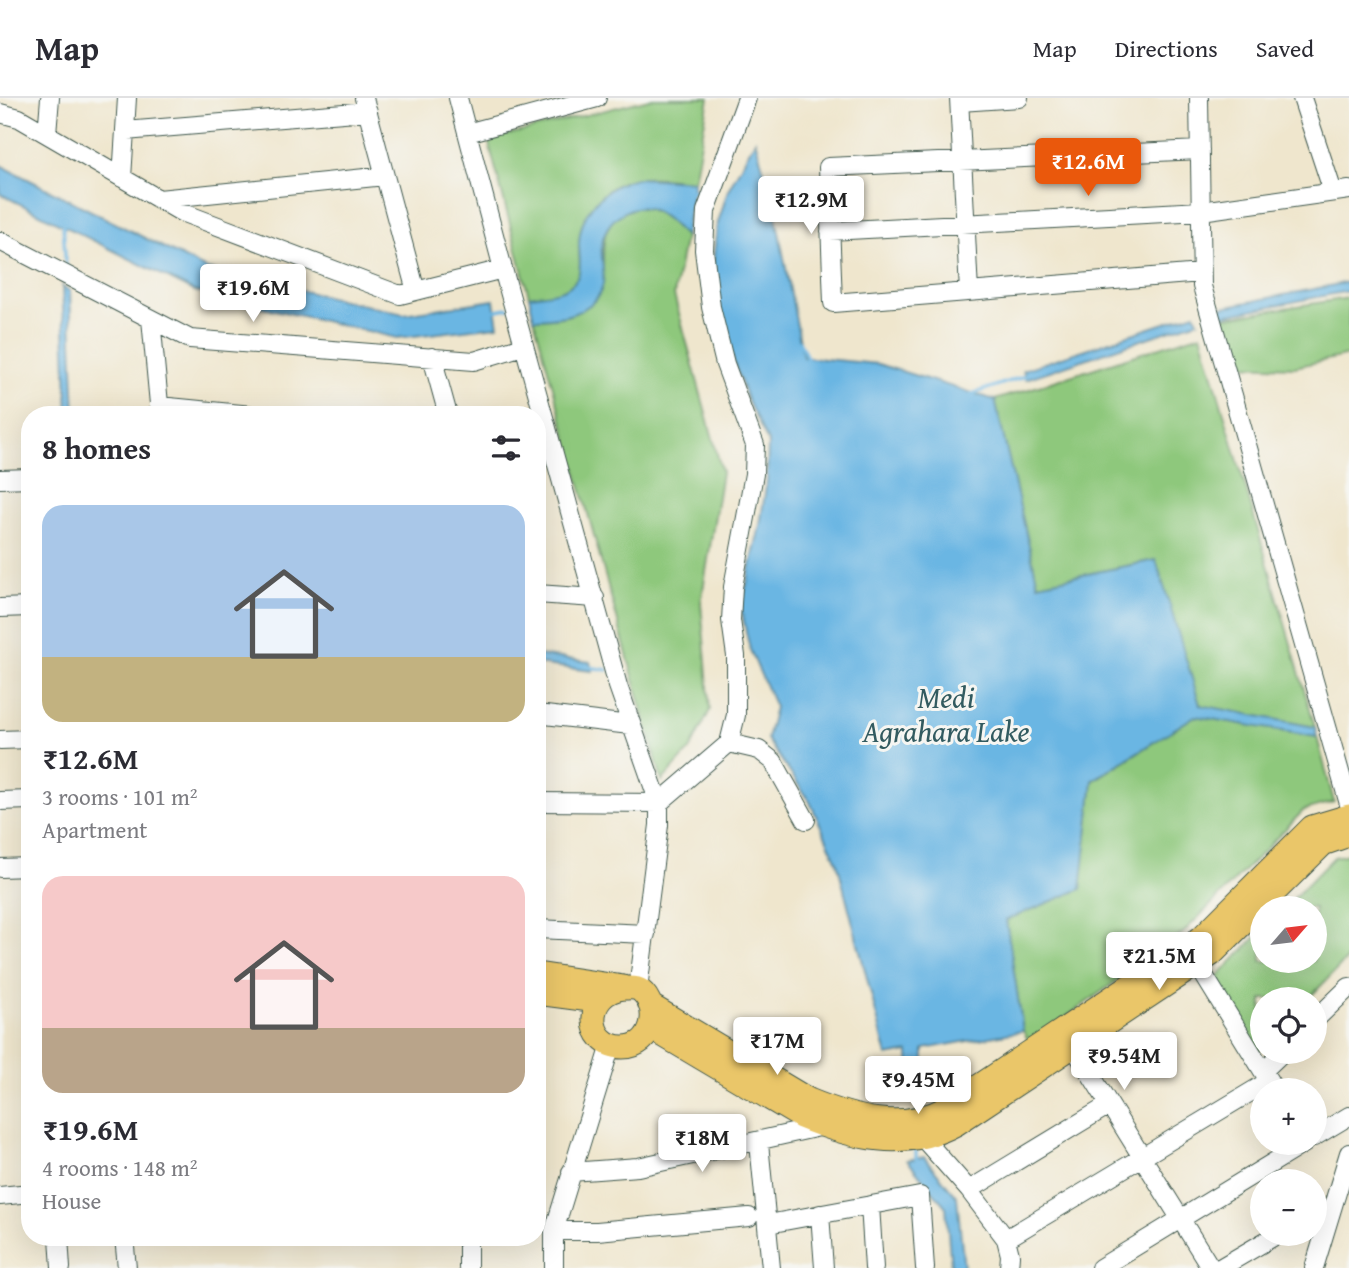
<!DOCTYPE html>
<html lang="en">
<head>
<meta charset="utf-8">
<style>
	body { margin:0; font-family:"Gentium Book Plus",serif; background:#f2f2f3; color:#2b2b33; height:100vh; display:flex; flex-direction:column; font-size:26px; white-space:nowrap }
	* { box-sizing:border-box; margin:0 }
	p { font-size:23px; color:#7c7c81 }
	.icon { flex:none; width:38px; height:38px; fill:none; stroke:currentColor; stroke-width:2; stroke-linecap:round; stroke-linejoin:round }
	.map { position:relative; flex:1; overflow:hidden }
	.drawer { position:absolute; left:21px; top:308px; width:525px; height:840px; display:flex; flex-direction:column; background:#fff; border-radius:28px; box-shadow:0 7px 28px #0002 }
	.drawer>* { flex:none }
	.needle { width:46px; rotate:62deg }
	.controls { position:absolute; left:1250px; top:798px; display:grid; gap:14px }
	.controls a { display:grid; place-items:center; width:77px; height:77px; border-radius:50%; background:#fff; box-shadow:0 7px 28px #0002; font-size:35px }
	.price { position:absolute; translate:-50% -60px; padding:0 16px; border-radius:7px; background:#fff; color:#222; font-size:23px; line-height:46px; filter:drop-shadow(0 2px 4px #0008) }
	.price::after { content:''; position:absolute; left:50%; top:42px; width:21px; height:16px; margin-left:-10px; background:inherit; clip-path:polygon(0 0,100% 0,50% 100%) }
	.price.on { background:#ea580c; color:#fff }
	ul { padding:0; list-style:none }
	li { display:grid; align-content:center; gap:14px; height:371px; padding:0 21px }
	li span { display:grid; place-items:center; height:217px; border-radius:21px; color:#555 }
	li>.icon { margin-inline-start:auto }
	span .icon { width:126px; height:126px; fill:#fffc; stroke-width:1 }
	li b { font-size:30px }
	h2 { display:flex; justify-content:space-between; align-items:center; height:84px; padding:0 21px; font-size:30px }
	header { display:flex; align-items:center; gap:42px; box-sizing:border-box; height:98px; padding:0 35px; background:#fff; border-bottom:2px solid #e1e1e2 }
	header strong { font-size:33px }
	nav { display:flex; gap:38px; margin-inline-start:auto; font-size:24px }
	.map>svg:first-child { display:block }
	.green { fill:#8ec87c; stroke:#568258; stroke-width:2 }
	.water { fill:#6ab6e3; stroke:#447a8c; stroke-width:2 }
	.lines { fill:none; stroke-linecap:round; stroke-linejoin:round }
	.stream { stroke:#6ab6e3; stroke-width:3.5 }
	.minor-casing { stroke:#3e564b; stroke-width:20 }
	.major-casing { stroke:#3e564b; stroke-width:25 }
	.minor { stroke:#fff; stroke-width:18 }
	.major { stroke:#eac669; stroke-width:23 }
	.labels { text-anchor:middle; stroke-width:6; stroke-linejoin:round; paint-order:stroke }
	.water-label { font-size:30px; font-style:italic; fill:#325b60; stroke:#f6f6f2 }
</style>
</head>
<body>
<header>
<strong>Map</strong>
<nav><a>Map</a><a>Directions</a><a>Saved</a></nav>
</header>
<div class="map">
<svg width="1349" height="1170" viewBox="0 0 1349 1170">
	<rect width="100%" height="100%" fill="#f6f6f2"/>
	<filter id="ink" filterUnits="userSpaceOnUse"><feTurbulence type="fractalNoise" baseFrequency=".0143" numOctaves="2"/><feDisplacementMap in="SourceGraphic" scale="14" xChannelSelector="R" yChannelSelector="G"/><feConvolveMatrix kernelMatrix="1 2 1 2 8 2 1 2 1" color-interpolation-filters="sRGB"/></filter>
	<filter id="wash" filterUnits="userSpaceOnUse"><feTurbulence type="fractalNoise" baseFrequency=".00686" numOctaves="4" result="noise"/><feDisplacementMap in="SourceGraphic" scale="28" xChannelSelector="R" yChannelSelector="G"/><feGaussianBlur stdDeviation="1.57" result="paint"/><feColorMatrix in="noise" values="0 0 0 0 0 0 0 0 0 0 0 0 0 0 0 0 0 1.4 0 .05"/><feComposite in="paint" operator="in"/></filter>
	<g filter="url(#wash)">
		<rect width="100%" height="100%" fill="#efe6cd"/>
		<path class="green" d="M 653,0 L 709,0 L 694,83 C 677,82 657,78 640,80 C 606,83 580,114 579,147 C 578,162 585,175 571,187 C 562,196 542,196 529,198 L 488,42 Z
			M 635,110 C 657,108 670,124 685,138 L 674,197 L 722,374 L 701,505 L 710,612 L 690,652 L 662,683 L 534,221 C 547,220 560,221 572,216 C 635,194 571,129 635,110 Z
			M 1349,200 L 1349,257 L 1295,269 L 1234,267 L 1221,220 Z
			M 1201,236 L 1315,629 L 1200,607 L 1155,462 L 1038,486 L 995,302 Z
			M 1195,618 L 1317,639 L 1334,704 L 1304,712 L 1183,835 L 1030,945 L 1023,933 L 1006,822 L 1081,791 L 1093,683 Z
			M 1349,756 L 1349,859 L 1308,901 L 1262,901 L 1262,950 L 1258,953 L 1216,880 L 1262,833 L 1262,863 L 1314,863 L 1314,810 L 1284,810 L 1334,759 Z"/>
		<path class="water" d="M 755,42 L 773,103 L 803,259 L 878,266 L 995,302 L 1038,486 L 1156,462 L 1200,607 L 1315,629 L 1317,639 L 1195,618 L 1093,682 L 1081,791 L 1006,822 L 1023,933 L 924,951 L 924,1004 L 910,1002 L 909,954 L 887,958 L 837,764 L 810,704 L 767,641 L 775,609 L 750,552 L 741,511 L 760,427 L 767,382 L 768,344 L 748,304 L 721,228 L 713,165 L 717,128 L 728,92 Z
			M 0,67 L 206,171 L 404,216 L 494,202 L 498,228 L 397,240 L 194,193 L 0,96 Z
			M 636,80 L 694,83 L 685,138 C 676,130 666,118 655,113 C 632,102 606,121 602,145 C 599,165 611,184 595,202 C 579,219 556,220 534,221 L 529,198 C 541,196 557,196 567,190 C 585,180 579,162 579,146 C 580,112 605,88 636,80 Z
			M 1349,184 L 1349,193 L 1220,218 L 1218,210 Z
			M 62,188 L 70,193 L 75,317 L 68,317 Z
			M 1195,215 L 1198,223 L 1026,281 L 1023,272 Z
			M 537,557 L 590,564 L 592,573 L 537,566 Z
			M 924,1059 L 957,1099 L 964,1170 L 951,1170 L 946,1109 L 907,1062 Z"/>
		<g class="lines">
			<path class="stream" d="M 689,93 L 705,93
				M 63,127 L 66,171
				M 492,213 L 508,210
				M 799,243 L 808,262
				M 969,297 L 1028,277
				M 588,569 L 608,572
				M 916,1048 L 916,1060 L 919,1064"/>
		</g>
	</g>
	<g filter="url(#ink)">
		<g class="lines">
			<defs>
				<path id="minor" d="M 364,0 L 414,186
					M 959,0 L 969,194
					M 1199,0 L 1202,188 L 1349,706
					M 1302,0 L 1333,94
					M 960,4 L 1019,0
					M 0,15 L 19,20 L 181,114 L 400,197 L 503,171 L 458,0
					M 125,33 L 368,13
					M 467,35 L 597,0
					M 47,36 L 50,0
					M 1200,52 L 828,69 L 833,205 L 1201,175
					M 122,80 L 127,0
					M 159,101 L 385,78
					M 830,133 L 1201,113 L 1349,92
					M 0,143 L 190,241 L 474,263 L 523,248
					M 503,171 L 618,588 L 659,705 L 537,704
					M 151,221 L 160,317
					M 432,259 L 448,317
					M 159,308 L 252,317
					M 0,381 L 30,380
					M 537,496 L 595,500
					M 0,510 L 30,509
					M 537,616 L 630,627
					M 0,642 L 30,641
					M 729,645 L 759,652 L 773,663 L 806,722
					M 0,703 L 30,702
					M 0,770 L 30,769
					M 537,831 L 646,836
					M 1197,866 L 1274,991
					M 638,891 L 659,727 L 659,705 L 729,645 L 736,617 L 736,558 L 731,522 L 733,489 L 754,376 L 755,347 L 725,266 L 711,209 L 704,152 L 706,113 L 747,0
					M 1314,923 L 1349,889
					M 1073,948 L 1211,1170
					M 1263,973 L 1283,954
					M 1314,1039 L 1349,1018
					M 923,1040 L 969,1092 L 1006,1141 L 1010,1157 L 1009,1170
					M 759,1045 L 771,1170
					M 571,1074 L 638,1069 L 824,1028
					M 969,1092 L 1109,1007
					M 0,1098 L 30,1095
					M 870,1107 L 874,1170
					M 820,1116 L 824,1170
					M 768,1126 L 920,1098 L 925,1170
					M 554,1133 L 597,1133 L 749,1119
					M 59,1139 L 61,1170
					M 124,1139 L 127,1170
					M 468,1139 L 468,1170
					M 1006,1141 L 1269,983
					M 554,1170 L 554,1133 L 611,947
					M 1100,1170 L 1305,1045
					M 1220,1170 L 1278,1136
					M 1314,1170 L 1349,1055"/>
				<path id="major" d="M 537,876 L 624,889
					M 624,890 C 629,890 636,889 640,892 C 662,910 653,949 623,949 C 585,949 583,894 624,890 Z
					M 537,895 L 598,903
					M 650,907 L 809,1002 C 853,1020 902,1034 946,1010 L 1201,840 L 1312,729 L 1349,718
					M 651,930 L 801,1019 C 852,1040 905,1054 956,1026 L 1212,856 L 1323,746 L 1349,737"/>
			</defs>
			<use href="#minor" class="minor-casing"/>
			<use href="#major" class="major-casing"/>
			<use href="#minor" class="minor"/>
			<use href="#major" class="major"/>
		</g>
	</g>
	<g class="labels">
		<g class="water-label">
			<text x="946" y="610">Medi<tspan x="946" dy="34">Agrahara Lake</tspan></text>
		</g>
	</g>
</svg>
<div class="controls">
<a><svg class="needle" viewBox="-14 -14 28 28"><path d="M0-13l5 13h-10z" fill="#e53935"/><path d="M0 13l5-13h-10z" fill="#7c7c81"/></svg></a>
<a><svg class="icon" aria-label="locate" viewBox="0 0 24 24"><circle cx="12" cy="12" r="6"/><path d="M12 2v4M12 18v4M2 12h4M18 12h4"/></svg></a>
<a>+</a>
<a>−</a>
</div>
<b class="price on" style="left:1088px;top:100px">₹12.6M</b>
<b class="price" style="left:811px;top:138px">₹12.9M</b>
<b class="price" style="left:253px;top:226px">₹19.6M</b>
<b class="price" style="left:1159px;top:894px">₹21.5M</b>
<b class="price" style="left:777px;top:979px">₹17M</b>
<b class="price" style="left:1124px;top:994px">₹9.54M</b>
<b class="price" style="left:918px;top:1018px">₹9.45M</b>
<b class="price" style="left:702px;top:1076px">₹18M</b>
<section class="drawer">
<h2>8 homes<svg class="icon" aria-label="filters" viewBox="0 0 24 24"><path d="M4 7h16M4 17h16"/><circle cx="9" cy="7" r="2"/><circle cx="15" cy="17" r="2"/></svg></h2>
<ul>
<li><span style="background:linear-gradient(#a9c7e8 70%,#c2b280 0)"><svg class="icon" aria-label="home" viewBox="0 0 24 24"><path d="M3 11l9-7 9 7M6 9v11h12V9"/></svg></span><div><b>₹12.6M</b><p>3 rooms · 101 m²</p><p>Apartment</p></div></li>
<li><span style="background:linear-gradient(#f6c9c9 70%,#b9a48a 0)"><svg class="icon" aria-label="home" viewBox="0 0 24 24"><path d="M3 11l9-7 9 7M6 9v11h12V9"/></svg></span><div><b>₹19.6M</b><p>4 rooms · 148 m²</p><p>House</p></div></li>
</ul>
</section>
</div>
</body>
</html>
